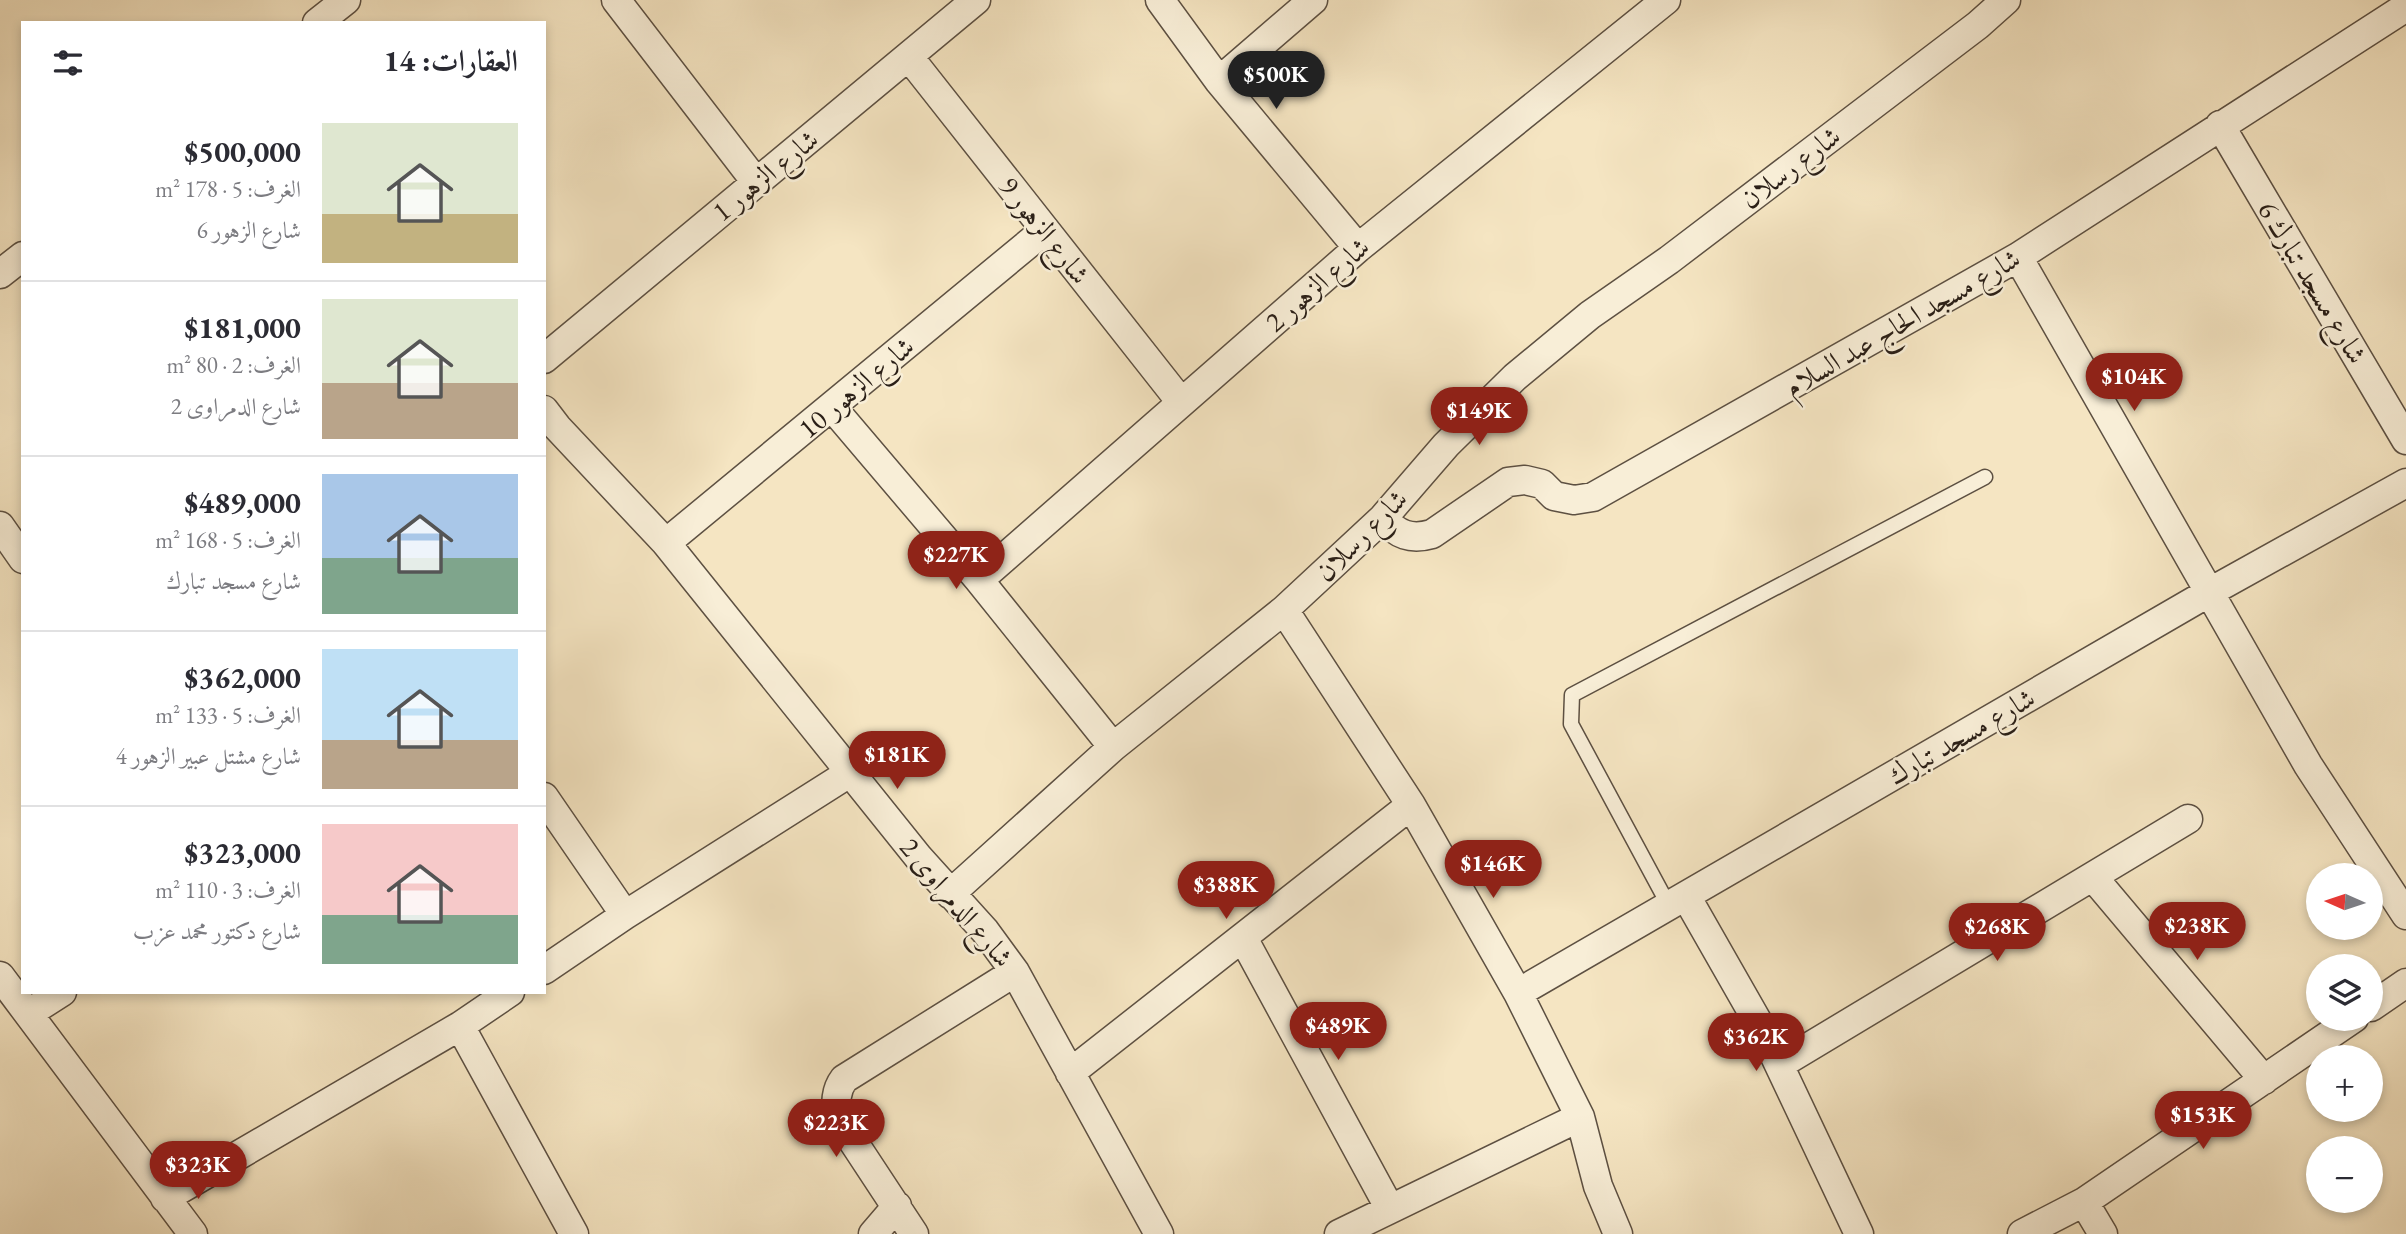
<!DOCTYPE html>
<html lang="ar">
<head>
<meta charset="utf-8">
<style>
	body { margin:0; font-family:"EB Garamond",Amiri,serif; background:#f7f7f7; color:#2b2b33; direction:rtl; height:100vh; display:flex; flex-direction:column; font-size:26px; white-space:nowrap }
	* { box-sizing:border-box; margin:0 }
	p { font-size:23px; color:#7c7c81 }
	.icon { flex:none; width:38px; height:38px; fill:none; stroke:currentColor; stroke-width:2; stroke-linecap:round; stroke-linejoin:round }
	.map { position:relative; flex:1; overflow:hidden; direction:ltr }
	.panel { position:absolute; left:21px; top:21px; width:525px; height:973px; display:flex; flex-direction:column; background:#fff; border-radius:0px; box-shadow:0 4px 10px #0003; direction:rtl }
	.panel>* { flex:none }
	.needle { width:46px; rotate:273deg }
	.controls { position:absolute; left:2306px; top:863px; display:grid; gap:14px }
	.controls a { display:grid; place-items:center; width:77px; height:77px; border-radius:50%; background:#fff; box-shadow:0 4px 10px #0003; font-size:35px }
	.price { position:absolute; translate:-50% -60px; padding:0 16px; border-radius:24px; background:#8f2418; color:#fff; font-size:23px; line-height:46px; filter:drop-shadow(0 2px 4px #0008) }
	.price::after { content:''; position:absolute; left:50%; top:42px; width:21px; height:16px; margin-left:-10px; background:inherit; clip-path:polygon(0 0,100% 0,50% 100%) }
	.price.current { background:#222; color:#fff }
	ul { padding:0; list-style:none }
	li { display:flex; align-items:center; gap:21px; height:175px; padding:0 28px }
	li+li { border-top:2px solid #e1e1e2 }
	li span { display:grid; place-items:center; flex:none; width:196px; height:140px; border-radius:0px; color:#555 }
	li>.icon { margin-inline-start:auto }
	span .icon { width:84px; height:84px; fill:#fffc; stroke-width:1 }
	li b { font-size:30px }
	h2 { display:flex; justify-content:space-between; align-items:center; height:84px; padding:0 28px; font-size:30px }
	.map>svg:first-child { display:block }
	.lines { fill:none; stroke-linecap:round; stroke-linejoin:round }
	.lane-casing { stroke:#5d5042; stroke-width:17 }
	.street-casing { stroke:#5d5042; stroke-width:31 }
	.lane { stroke:#f8eed7; stroke-width:14 }
	.street { stroke:#f8eed7; stroke-width:28 }
	.labels { text-anchor:middle; stroke-width:5; stroke-linejoin:round; paint-order:stroke }
	.street-label { font-size:28px; fill:#2a1f17; stroke:#f8eed7 }
</style>
</head>
<body>
<div class="map">
<svg width="2406" height="1234" viewBox="0 0 2406 1234">
	<rect width="100%" height="100%" fill="#f5e5c2"/>
	<filter id="stains"><feTurbulence type="fractalNoise" baseFrequency=".00286" numOctaves="4"/><feColorMatrix values="0 0 0 0 .2 0 0 0 0 .09 0 0 0 0 .02 0 0 0 .5 -.17"/></filter>
	<radialGradient id="worn" r=".72"><stop offset=".6" stop-color="#630" stop-opacity="0"/><stop offset="1" stop-color="#630" stop-opacity=".3"/></radialGradient>
	<g class="lines">
		<defs>
			<path id="lane" d="M 1669,906 L 1571,724 L 1572,695 L 1985,477"/>
			<path id="street" d="M 616,0 L 756,182
				M 1160,0 L 1219,81 L 1358,248
				M 317,23 L 346,0
				M 909,57 L 1181,402
				M 1219,81 L 1313,0
				M 2220,125 L 2406,440
				M 2018,257 L 2308,765 L 2406,915
				M 0,274 L 23,256
				M 544,359 L 976,0
				M 832,407 L 979,580 L 1113,747
				M 544,410 L 557,427 L 666,543 L 919,858 L 985,931 L 1015,972 L 1159,1234
				M 1383,518 C 1397,535 1411,540 1432,534 L 1508,482 L 1525,480 L 1542,484 L 1554,496 L 1574,500 L 1593,497 L 2018,257 L 2406,7
				M 0,526 L 23,559
				M 666,543 L 1045,230
				M 979,580 L 1358,248 L 1666,0
				M 1284,610 L 1411,805 L 1518,993 L 1580,1117 L 1598,1186 L 1618,1234
				M 544,797 L 625,915
				M 2093,877 L 2264,1080
				M 950,894 L 1113,747 L 1284,610 L 1383,518 L 1446,445 L 1515,377 L 1590,315 L 1669,260 L 1978,25 L 2006,0
				M 1686,896 L 1763,1031 L 1859,1234
				M 1243,938 L 1390,1209
				M 544,970 L 625,915 L 851,772
				M 0,976 L 193,1234
				M 1518,993 L 2208,593 L 2406,483
				M 2371,1007 L 2406,983
				M 29,1013 L 62,992
				M 460,1026 L 574,1234
				M 1779,1065 L 2188,819
				M 1070,1073 L 1411,805
				M 165,1198 L 460,1026 L 510,992
				M 2084,1202 L 2103,1234
				M 873,1234 L 897,1206
				M 914,1234 L 837,1117 C 836,1103 835,1091 844,1079 L 1015,972
				M 1339,1234 L 1580,1117
				M 2022,1234 L 2084,1202 L 2354,1018"/>
		</defs>
		<use href="#lane" class="lane-casing"/>
		<use href="#street" class="street-casing"/>
		<use href="#lane" class="lane"/>
		<use href="#street" class="street"/>
	</g>
	<g class="labels">
		<g class="street-label">
			<text transform="translate(1790 167) rotate(-37)" y="10">شارع رسلان</text>
			<text transform="translate(765 175) rotate(-39)" y="10">شارع الزهور 1</text>
			<text transform="translate(1045 230) rotate(52)" y="10">شارع الزهور 9</text>
			<text transform="translate(2313 282) rotate(59)" y="10">شارع مسجد تبارك 6</text>
			<text transform="translate(1317 284) rotate(-41)" y="10">شارع الزهور 2</text>
			<text transform="translate(1902 322) rotate(-30)" y="10">شارع مسجد الحاج عبد السلام</text>
			<text transform="translate(856 387) rotate(-40)" y="10">شارع الزهور 10</text>
			<text transform="translate(1361 535) rotate(-45)" y="10">شارع رسلان</text>
			<text transform="translate(1961 736) rotate(-30)" y="10">شارع مسجد تبارك</text>
			<text transform="translate(957 902) rotate(50)" y="10">شارع الدمراوى 2</text>
		</g>
	</g>
	<rect width="100%" height="100%" filter="url(#stains)"/>
	<rect width="100%" height="100%" fill="url(#worn)"/>
</svg>
<div class="controls">
<a><svg class="needle" viewBox="-14 -14 28 28"><path d="M0-13l5 13h-10z" fill="#e53935"/><path d="M0 13l5-13h-10z" fill="#7c7c81"/></svg></a>
<a><svg class="icon" aria-label="layers" viewBox="0 0 24 24"><path d="M12 4l9 5-9 5-9-5zM3 14l9 5 9-5"/></svg></a>
<a>+</a>
<a>−</a>
</div>
<b class="price current" style="left:1276px;top:111px">$500K</b>
<b class="price" style="left:2134px;top:413px">$104K</b>
<b class="price" style="left:1479px;top:447px">$149K</b>
<b class="price" style="left:956px;top:591px">$227K</b>
<b class="price" style="left:897px;top:791px">$181K</b>
<b class="price" style="left:1493px;top:900px">$146K</b>
<b class="price" style="left:1226px;top:921px">$388K</b>
<b class="price" style="left:2197px;top:962px">$238K</b>
<b class="price" style="left:1997px;top:963px">$268K</b>
<b class="price" style="left:1338px;top:1062px">$489K</b>
<b class="price" style="left:1756px;top:1073px">$362K</b>
<b class="price" style="left:2203px;top:1151px">$153K</b>
<b class="price" style="left:836px;top:1159px">$223K</b>
<b class="price" style="left:198px;top:1201px">$323K</b>
<section class="panel">
<h2>العقارات: 14<svg class="icon" aria-label="filters" viewBox="0 0 24 24"><path d="M4 7h16M4 17h16"/><circle cx="9" cy="7" r="2"/><circle cx="15" cy="17" r="2"/></svg></h2>
<ul>
<li><span style="background:linear-gradient(#dfe7d0 65%,#c2b280 0)"><svg class="icon" aria-label="home" viewBox="0 0 24 24"><path d="M3 11l9-7 9 7M6 9v11h12V9"/></svg></span><div><b>$500,000</b><p>الغرف: 5 · 178 m²</p><p>شارع الزهور 6</p></div></li>
<li><span style="background:linear-gradient(#dfe7d0 60%,#b9a48a 0)"><svg class="icon" aria-label="home" viewBox="0 0 24 24"><path d="M3 11l9-7 9 7M6 9v11h12V9"/></svg></span><div><b>$181,000</b><p>الغرف: 2 · 80 m²</p><p>شارع الدمراوى 2</p></div></li>
<li><span style="background:linear-gradient(#a9c7e8 60%,#7fa58c 0)"><svg class="icon" aria-label="home" viewBox="0 0 24 24"><path d="M3 11l9-7 9 7M6 9v11h12V9"/></svg></span><div><b>$489,000</b><p>الغرف: 5 · 168 m²</p><p>شارع مسجد تبارك</p></div></li>
<li><span style="background:linear-gradient(#bfe0f5 65%,#b9a48a 0)"><svg class="icon" aria-label="home" viewBox="0 0 24 24"><path d="M3 11l9-7 9 7M6 9v11h12V9"/></svg></span><div><b>$362,000</b><p>الغرف: 5 · 133 m²</p><p>شارع مشتل عبير الزهور 4</p></div></li>
<li><span style="background:linear-gradient(#f6c9c9 65%,#7fa58c 0)"><svg class="icon" aria-label="home" viewBox="0 0 24 24"><path d="M3 11l9-7 9 7M6 9v11h12V9"/></svg></span><div><b>$323,000</b><p>الغرف: 3 · 110 m²</p><p>شارع دكتور محمد عزب</p></div></li>
</ul>
</section>
</div>
</body>
</html>
